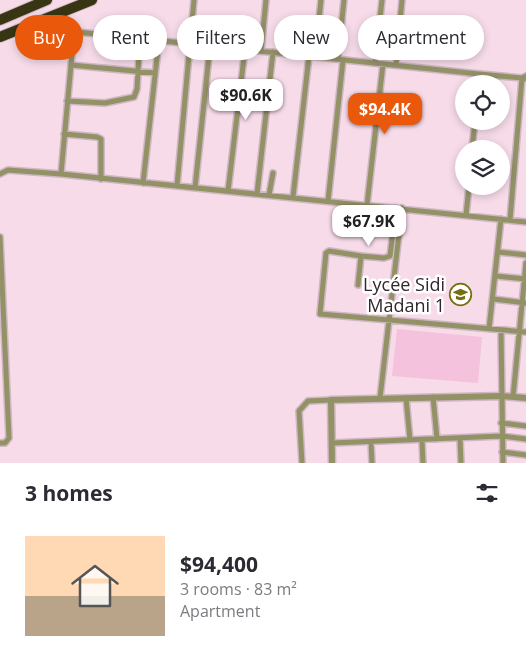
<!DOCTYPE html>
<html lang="en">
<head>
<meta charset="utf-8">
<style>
	body { margin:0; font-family:"Open Sans",sans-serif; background:#f2f2f3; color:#2b2b33; height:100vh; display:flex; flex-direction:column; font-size:19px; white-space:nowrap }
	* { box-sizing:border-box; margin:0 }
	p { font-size:16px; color:#7c7c81 }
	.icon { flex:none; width:28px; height:28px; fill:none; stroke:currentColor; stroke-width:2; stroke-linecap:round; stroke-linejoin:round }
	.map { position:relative; height:463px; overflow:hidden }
	.panel { display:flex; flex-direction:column; background:#fff; flex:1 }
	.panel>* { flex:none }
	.top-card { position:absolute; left:15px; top:15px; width:496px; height:45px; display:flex; gap:10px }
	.fabs { position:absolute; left:455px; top:75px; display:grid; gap:10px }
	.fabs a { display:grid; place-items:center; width:55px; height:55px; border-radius:50%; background:#fff; box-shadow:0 2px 8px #0003; font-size:25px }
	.price { position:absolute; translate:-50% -42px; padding:0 11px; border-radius:10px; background:#fff; color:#222; font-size:16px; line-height:32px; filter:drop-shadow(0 1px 2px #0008) }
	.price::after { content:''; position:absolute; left:50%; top:30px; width:15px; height:11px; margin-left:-8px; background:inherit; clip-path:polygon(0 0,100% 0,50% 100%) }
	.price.active { background:#ea580c; color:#fff }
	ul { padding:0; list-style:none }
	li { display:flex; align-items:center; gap:15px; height:125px; padding:0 25px }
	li+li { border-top:1px solid #e1e1e2 }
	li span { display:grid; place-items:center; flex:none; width:140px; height:100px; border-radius:0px; color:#555 }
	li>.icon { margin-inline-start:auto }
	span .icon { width:60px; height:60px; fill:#fffc; stroke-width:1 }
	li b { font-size:21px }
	h2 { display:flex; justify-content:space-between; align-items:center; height:60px; padding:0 25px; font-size:21px }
	.pill { padding:0 18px; border-radius:22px; background:#fff; box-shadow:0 2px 8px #0003; font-size:18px; line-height:45px }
	.pill.active { background:#ea580c; color:#fff }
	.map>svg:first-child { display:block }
	.pitch { fill:#f4c2dc }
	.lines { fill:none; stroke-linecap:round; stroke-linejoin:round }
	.minor-casing { stroke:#cfb7c3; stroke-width:8 }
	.tertiary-casing { stroke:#cfb7c3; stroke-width:9 }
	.motorway-casing { stroke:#cfb7c3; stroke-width:12 }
	.minor { stroke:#939267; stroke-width:5 }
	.tertiary { stroke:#939267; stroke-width:6 }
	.motorway { stroke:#373512; stroke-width:10 }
	.labels { text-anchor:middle; stroke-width:5; stroke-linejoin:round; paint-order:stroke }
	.poi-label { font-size:18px; fill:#31272c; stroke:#fff; text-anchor:end }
</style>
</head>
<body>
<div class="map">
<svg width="526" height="463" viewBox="0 0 526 463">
	<rect width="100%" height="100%" fill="#f7dbe9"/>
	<path class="pitch" d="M 397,329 L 482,337 L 478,383 L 392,376 Z"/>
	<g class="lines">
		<defs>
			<path id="minor" d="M 58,30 L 479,74 L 522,78 L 526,76
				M 261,51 L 266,0
				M 315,57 L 321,0
				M 338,59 L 344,0
				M 375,63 L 382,0
				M 71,65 L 155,73
				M 396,65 L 402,0
				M 478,84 L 479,74
				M 67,101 L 105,103 L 134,97 L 137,89 L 140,38
				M 64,134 L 97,137 L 101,139 L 101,179
				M 472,149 L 475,121
				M 0,174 L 8,170 L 61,174 L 526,222
				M 61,174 L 74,32
				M 143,183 L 159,40
				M 177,186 L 194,0
				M 195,188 L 210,46
				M 228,191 L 245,49
				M 257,194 L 273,52
				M 269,195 L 273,173
				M 293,197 L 309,56
				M 328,201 L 343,60
				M 367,205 L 383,64
				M 466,215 L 469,186
				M 510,220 L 522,78 L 524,79
				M 0,237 L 9,438 L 5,443 L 0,443
				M 498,252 L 526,255
				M 361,256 L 329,251 L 326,253 L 320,314 L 526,332
				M 496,276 L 526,279
				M 358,285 L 361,256 L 384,258 L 390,256 L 396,208
				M 493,299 L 526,303
				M 489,329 L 501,219
				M 501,330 L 503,463
				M 433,397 L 437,439
				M 513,397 L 526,263
				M 380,398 L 402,208
				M 406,398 L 410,440
				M 501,423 L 526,426
				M 460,438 L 461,463
				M 422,440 L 423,463
				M 371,442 L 372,463
				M 332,443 L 502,436 L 526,439
				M 502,452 L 526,455
				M 302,463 L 299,411 L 308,401 L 331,400"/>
			<path id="tertiary" d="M 332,463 L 331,400 L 502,396 L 526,398"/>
			<path id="motorway" d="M 0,20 L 47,0
				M 0,37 L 92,0"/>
		</defs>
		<use href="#minor" class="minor-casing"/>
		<use href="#tertiary" class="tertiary-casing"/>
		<use href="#motorway" class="motorway-casing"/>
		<use href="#minor" class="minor"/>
		<use href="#tertiary" class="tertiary"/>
		<use href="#motorway" class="motorway"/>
	</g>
	<defs>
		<symbol id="school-ring" viewBox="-11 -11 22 22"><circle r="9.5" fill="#fff" stroke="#746f10" stroke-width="1.5"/><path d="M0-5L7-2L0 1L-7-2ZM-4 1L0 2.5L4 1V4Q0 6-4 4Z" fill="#746f10"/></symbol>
	</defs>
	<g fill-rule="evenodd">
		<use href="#school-ring" x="448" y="282" width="25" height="25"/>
	</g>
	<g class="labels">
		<g class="poi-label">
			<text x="445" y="291">Lycée Sidi<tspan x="445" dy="21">Madani 1</tspan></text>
		</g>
	</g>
</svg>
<div class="fabs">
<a><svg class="icon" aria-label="locate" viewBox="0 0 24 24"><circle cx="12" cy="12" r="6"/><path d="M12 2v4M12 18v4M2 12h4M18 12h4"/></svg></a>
<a><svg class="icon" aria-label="layers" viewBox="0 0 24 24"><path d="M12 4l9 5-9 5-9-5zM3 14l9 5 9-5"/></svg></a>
</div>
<b class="price" style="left:246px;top:121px">$90.6K</b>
<b class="price active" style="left:385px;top:135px">$94.4K</b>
<b class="price" style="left:369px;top:247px">$67.9K</b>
<div class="top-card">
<a class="pill active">Buy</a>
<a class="pill">Rent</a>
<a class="pill">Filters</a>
<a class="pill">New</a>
<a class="pill">Apartment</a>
</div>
</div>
<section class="panel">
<h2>3 homes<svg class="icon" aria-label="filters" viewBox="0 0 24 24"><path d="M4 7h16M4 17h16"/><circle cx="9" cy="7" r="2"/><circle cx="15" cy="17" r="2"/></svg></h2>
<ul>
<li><span style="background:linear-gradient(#ffd9b3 60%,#b9a48a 0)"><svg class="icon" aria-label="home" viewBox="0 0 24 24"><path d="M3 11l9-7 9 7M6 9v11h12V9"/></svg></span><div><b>$94,400</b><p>3 rooms · 83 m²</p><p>Apartment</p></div></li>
</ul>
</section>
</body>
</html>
